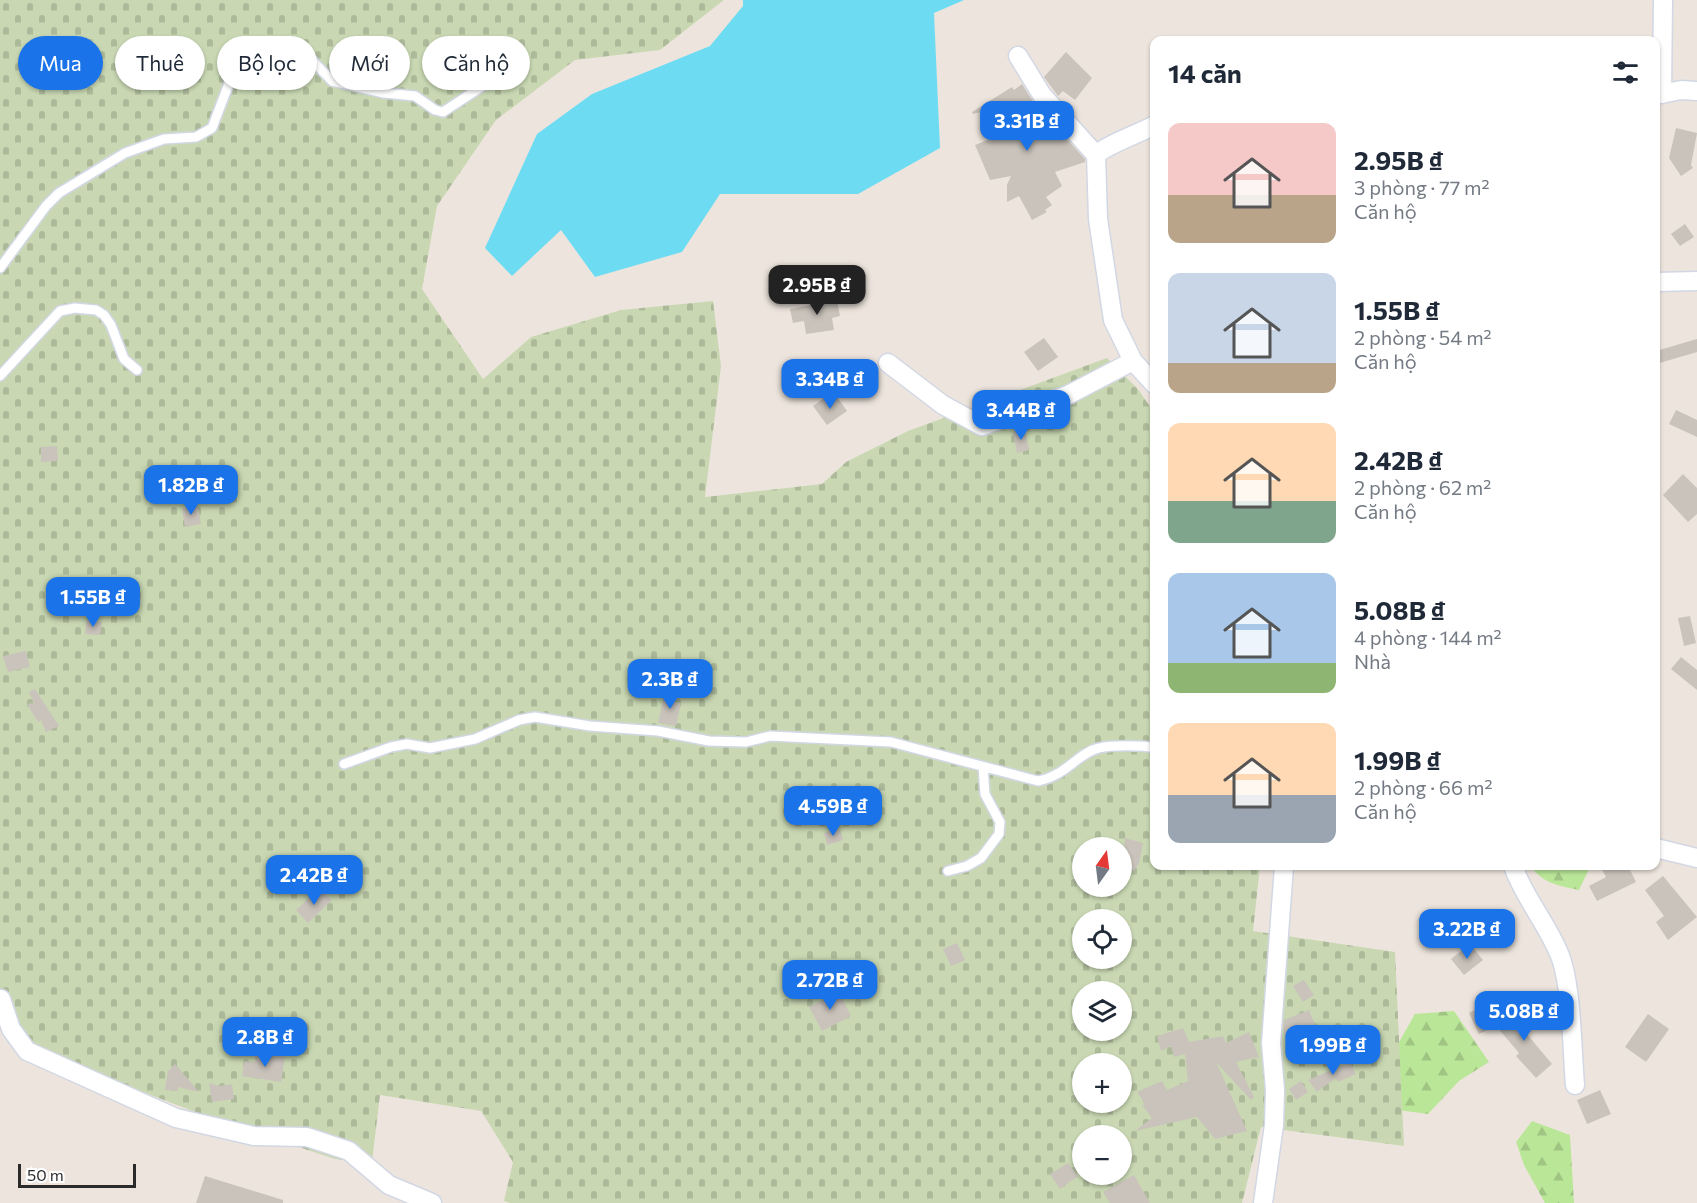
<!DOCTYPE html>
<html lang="vi">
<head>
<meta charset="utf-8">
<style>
	body { margin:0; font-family:Commissioner,sans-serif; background:#f6f6f7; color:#1f2937; height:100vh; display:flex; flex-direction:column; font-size:22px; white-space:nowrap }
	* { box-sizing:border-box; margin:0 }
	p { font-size:20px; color:#747a83 }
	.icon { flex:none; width:33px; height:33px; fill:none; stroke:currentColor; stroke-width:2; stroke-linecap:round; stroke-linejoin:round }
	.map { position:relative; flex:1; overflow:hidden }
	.side { position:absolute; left:1150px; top:36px; width:510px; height:834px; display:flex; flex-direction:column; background:#fff; border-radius:12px; box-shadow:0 2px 4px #0004 }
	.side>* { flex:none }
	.banner { position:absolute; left:18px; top:36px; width:570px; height:54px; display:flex; gap:12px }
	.needle { width:39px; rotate:14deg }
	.buttons { position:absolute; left:1072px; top:837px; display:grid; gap:12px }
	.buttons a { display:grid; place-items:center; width:60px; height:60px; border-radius:50%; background:#fff; box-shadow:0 2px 4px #0004; font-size:30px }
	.scale { position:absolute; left:18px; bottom:15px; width:118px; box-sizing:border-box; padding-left:6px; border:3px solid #2b2b2b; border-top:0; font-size:16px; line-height:21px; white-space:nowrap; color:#2b2b2b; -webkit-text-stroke:4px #fff; paint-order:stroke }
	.price { position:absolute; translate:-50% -51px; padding:0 14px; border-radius:12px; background:#1a73e8; color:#fff; font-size:20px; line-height:39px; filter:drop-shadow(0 2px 3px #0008) }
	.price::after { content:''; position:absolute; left:50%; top:36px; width:18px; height:14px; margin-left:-9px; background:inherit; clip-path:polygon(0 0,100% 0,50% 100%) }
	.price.current { background:#222; color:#fff }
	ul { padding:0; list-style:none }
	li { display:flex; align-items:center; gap:18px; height:150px; padding:0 18px }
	li span { display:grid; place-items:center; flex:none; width:168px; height:120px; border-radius:12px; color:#555 }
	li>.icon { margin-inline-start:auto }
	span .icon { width:72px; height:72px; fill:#fffc; stroke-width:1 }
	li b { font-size:26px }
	h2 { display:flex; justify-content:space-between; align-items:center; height:72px; padding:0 18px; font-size:26px }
	.chip { padding:0 21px; border-radius:27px; background:#fff; box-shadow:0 2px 4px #0004; font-size:21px; line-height:54px }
	.chip.current { background:#1a73e8; color:#fff }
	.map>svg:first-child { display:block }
	.forest { fill:url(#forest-firs) }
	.cemetery { fill:url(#cemetery-stones); fill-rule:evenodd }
	.water { fill:#6ddcf3 }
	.building { fill:#c9c3bb }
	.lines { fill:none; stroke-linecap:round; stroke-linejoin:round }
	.lane-casing { stroke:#d2d7e4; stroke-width:12 }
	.street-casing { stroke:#d2d7e4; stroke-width:21 }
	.lane { stroke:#fff; stroke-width:9 }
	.street { stroke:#fff; stroke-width:18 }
</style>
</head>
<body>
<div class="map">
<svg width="1697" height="1203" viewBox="0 0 1697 1203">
	<defs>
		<pattern id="forest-firs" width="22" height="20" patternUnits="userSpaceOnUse" patternTransform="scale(1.5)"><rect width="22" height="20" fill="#bae698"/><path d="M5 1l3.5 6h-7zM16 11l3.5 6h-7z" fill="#a0c583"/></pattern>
		<pattern id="cemetery-stones" width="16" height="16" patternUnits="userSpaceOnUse" patternTransform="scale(1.5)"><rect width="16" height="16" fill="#c9d8b3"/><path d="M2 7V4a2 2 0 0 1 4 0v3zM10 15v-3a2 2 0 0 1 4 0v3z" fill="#adba9a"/></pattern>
	</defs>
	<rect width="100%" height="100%" fill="#ede5dd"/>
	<path class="forest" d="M 1531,866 L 1589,866 L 1590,867 L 1579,890 C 1560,886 1541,883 1531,866 Z
		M 1454,1011 L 1489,1062 L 1459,1081 L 1428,1114 L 1398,1110 L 1378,1079 L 1415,1014 Z
		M 1532,1121 L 1570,1135 L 1574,1203 L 1545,1203 L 1524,1165 L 1516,1142 Z"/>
	<path class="cemetery" d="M 0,0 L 724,0 L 660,50 L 575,60 L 496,120 L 437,206 L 422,289 L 483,379 L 531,337 L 621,310 L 713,301 L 721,366 L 705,497 L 822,484 L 846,462 L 908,431 L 1107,358 L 1138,389 L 1155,414 L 1155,866 L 1260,866 L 1253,931 L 1395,952 L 1404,1146 L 1261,1127 L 1242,1203 L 510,1203 L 504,1201 L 513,1162 L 481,1111 L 380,1095 L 372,1162 L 335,1159 L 211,1118 L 143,1092 L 37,1045 L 0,1019 ZM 1083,848 L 1122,848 L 1122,886 L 1083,886 ZM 1083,920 L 1122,920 L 1122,958 L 1083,958 ZM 1083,992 L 1122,992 L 1122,1030 L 1083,1030 ZM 1083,1064 L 1122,1064 L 1122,1102 L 1083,1102 ZM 1083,1136 L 1122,1136 L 1122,1174 L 1083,1174 Z"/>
	<path class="water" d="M 743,0 L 964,0 L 934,13 L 940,148 L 858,194 L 720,194 L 682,252 L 595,277 L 561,230 L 512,276 L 485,248 L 537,134 L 592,94 L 710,46 L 743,6 Z"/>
	<path class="building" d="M 1066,52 L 1092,78 L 1075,100 L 1063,91 L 1058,96 L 1044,77 Z
		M 1022,84 L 1034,103 L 1085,159 L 1085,162 L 1055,172 L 1062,186 L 1046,197 L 1052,205 L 1045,210 L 1047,212 L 1032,220 L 1019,196 L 1007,202 L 1007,185 L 1011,176 L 990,180 L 975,145 L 1013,130 L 1003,107 L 973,114 L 972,112 L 1012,87 L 1014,90 Z
		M 1676,128 L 1697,133 L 1691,165 L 1693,168 L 1681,176 L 1669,158 Z
		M 1685,224 L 1694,237 L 1680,246 L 1671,234 Z
		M 837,300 L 840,316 L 832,318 L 834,330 L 806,334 L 804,321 L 793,323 L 790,309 Z
		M 1044,338 L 1058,357 L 1038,371 L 1024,352 Z
		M 1697,339 L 1697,352 L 1656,364 L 1656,351 Z
		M 827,396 L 831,402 L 837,397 L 847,411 L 827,425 L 813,406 Z
		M 1676,410 L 1697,420 L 1697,437 L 1669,424 Z
		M 1025,430 L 1029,450 L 1017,453 L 1013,432 Z
		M 57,446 L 58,461 L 41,462 L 41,447 Z
		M 1683,474 L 1697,488 L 1697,514 L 1688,522 L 1663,495 Z
		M 198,506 L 201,524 L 185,527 L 182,509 Z
		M 1690,616 L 1696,643 L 1684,646 L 1678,618 Z
		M 87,620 L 102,622 L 100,635 L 85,634 Z
		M 26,651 L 30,667 L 8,672 L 3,656 Z
		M 1681,657 L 1697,670 L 1697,690 L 1671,669 Z
		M 35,689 L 46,706 L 59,726 L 46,732 L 41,720 L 38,722 L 27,704 L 34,703 L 29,692 Z
		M 665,691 L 677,693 L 675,702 L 681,703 L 676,726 L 658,723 Z
		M 840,829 L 843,840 L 827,845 L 824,833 Z
		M 1125,838 L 1143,843 L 1139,863 L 1134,871 L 1122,864 Z
		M 1600,866 L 1628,866 L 1636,882 L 1597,901 L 1589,886 L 1606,877 Z
		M 1663,876 L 1697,917 L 1668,940 L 1656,922 L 1664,916 L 1645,890 Z
		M 318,889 L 332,900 L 308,923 L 296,910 Z
		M 957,943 L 965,960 L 951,966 L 943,949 Z
		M 1470,944 L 1483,960 L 1464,975 L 1451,959 Z
		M 1304,980 L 1314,995 L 1303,1002 L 1293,986 Z
		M 839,992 L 851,1016 L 822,1031 L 809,1007 Z
		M 1485,1005 L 1496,1026 L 1479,1034 L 1469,1013 Z
		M 1519,1008 L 1534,1026 L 1526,1033 L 1552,1064 L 1536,1078 L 1516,1056 L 1519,1053 L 1496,1026 Z
		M 1309,1010 L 1319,1035 L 1290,1047 L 1283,1030 L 1284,1020 Z
		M 1648,1014 L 1669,1029 L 1646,1062 L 1625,1047 Z
		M 1183,1028 L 1189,1042 L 1223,1036 L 1226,1043 L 1249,1032 L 1259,1057 L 1236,1062 L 1254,1097 L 1251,1100 L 1216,1062 L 1247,1131 L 1215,1139 L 1197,1117 L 1135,1131 L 1152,1118 L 1142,1105 L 1145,1104 L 1137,1092 L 1162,1081 L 1167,1090 L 1188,1081 L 1185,1054 L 1174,1057 L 1171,1046 L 1161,1051 L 1157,1036 Z
		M 255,1055 L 285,1057 L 281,1082 L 242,1076 L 244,1061 L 255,1062 Z
		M 1350,1062 L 1356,1074 L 1338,1082 L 1336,1078 L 1317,1092 L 1308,1080 Z
		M 175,1064 L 199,1092 L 178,1087 L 178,1091 L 165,1090 L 168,1071 Z
		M 1301,1081 L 1308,1092 L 1296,1100 L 1289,1089 Z
		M 209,1083 L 220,1086 L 232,1084 L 234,1099 L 212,1102 Z
		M 1600,1090 L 1611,1114 L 1587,1124 L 1577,1100 Z
		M 1068,1163 L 1078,1176 L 1060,1189 L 1050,1174 Z
		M 1134,1175 L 1150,1203 L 1110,1203 L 1103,1192 Z
		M 205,1176 L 283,1200 L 283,1203 L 196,1203 Z"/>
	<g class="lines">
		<defs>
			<path id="lane" d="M 0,268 L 46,206 L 59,193 L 125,153 L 164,139 L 196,137 L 212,128 L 233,73 L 252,51 L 275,47 L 295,51 L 310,58 L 332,81 L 384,93 L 415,96 L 435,110 L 443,112 L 504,72
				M 0,376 L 60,311 L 75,308 L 96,310 L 104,315 L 111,325 L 124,359 L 137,370
				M 344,764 L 391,747 L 407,744 L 430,748 L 475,739 L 519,720 L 535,717 L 590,726 L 658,731 L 709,741 L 746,742 L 770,736 L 891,742 L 1038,781 C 1066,776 1079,752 1099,748 C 1111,745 1144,745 1155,748
				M 948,871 L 967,866 L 981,858 L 999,834 L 1000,822 L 985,794 L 983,767"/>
			<path id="street" d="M 1018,56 L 1042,95 L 1096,155 L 1098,219 L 1113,320 L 1133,361 L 1155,385
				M 1662,94 L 1663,0
				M 1656,95 L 1681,90 L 1697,91
				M 1096,155 C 1104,146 1142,132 1155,125
				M 1656,282 L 1697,281
				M 888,363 L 943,405 L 982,426 L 1068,395 L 1133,361
				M 1656,848 L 1697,858
				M 1513,866 C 1524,897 1545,921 1558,951 C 1572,980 1572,1051 1575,1085
				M 1,999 L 11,1029 L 27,1051 L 176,1118 L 254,1136 L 307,1137 L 349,1151 L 389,1185 L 432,1203
				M 1263,1203 L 1274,1125 L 1275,1090 L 1271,1043 L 1284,866"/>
		</defs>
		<use href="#lane" class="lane-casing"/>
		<use href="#street" class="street-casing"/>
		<use href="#lane" class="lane"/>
		<use href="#street" class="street"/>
	</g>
</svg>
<div class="buttons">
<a><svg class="needle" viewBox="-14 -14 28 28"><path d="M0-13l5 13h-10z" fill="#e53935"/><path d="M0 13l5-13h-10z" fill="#747a83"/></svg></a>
<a><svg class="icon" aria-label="locate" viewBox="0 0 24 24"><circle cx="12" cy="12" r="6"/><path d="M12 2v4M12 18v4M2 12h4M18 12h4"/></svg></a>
<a><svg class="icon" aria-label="layers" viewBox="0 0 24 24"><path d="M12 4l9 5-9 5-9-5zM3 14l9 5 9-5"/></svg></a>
<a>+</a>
<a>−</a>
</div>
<div class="scale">50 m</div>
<b class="price" style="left:1027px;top:152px">3.31B ₫</b>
<b class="price current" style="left:817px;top:316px">2.95B ₫</b>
<b class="price" style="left:830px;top:410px">3.34B ₫</b>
<b class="price" style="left:1021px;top:441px">3.44B ₫</b>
<b class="price" style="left:191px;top:516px">1.82B ₫</b>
<b class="price" style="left:93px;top:628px">1.55B ₫</b>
<b class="price" style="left:670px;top:710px">2.3B ₫</b>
<b class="price" style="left:833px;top:837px">4.59B ₫</b>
<b class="price" style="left:314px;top:906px">2.42B ₫</b>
<b class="price" style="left:1467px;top:960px">3.22B ₫</b>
<b class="price" style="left:830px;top:1011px">2.72B ₫</b>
<b class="price" style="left:1524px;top:1042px">5.08B ₫</b>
<b class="price" style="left:265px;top:1068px">2.8B ₫</b>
<b class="price" style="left:1333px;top:1076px">1.99B ₫</b>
<div class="banner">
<a class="chip current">Mua</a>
<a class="chip">Thuê</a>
<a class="chip">Bộ lọc</a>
<a class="chip">Mới</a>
<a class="chip">Căn hộ</a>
</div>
<section class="side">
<h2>14 căn<svg class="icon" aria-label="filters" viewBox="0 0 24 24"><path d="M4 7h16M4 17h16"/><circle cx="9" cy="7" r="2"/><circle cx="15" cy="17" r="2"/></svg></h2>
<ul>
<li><span style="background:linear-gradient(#f6c9c9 60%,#b9a48a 0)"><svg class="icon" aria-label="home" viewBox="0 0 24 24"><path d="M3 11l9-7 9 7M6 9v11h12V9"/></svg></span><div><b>2.95B ₫</b><p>3 phòng · 77 m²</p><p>Căn hộ</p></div></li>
<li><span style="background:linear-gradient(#c9d6e8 75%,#b9a48a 0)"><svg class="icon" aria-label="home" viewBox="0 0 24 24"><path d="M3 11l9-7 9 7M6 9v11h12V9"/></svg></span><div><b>1.55B ₫</b><p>2 phòng · 54 m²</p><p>Căn hộ</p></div></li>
<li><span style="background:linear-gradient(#ffd9b3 65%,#7fa58c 0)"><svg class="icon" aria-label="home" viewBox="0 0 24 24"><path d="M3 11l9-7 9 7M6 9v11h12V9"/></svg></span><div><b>2.42B ₫</b><p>2 phòng · 62 m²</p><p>Căn hộ</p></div></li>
<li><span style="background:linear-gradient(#a9c7e8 75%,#8fb573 0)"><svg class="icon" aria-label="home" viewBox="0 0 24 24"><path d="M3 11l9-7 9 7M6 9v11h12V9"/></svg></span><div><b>5.08B ₫</b><p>4 phòng · 144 m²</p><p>Nhà</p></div></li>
<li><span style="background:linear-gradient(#ffd9b3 60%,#9aa5b1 0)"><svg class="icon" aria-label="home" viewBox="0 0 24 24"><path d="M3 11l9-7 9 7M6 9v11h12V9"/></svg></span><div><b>1.99B ₫</b><p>2 phòng · 66 m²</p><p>Căn hộ</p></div></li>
</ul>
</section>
</div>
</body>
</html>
